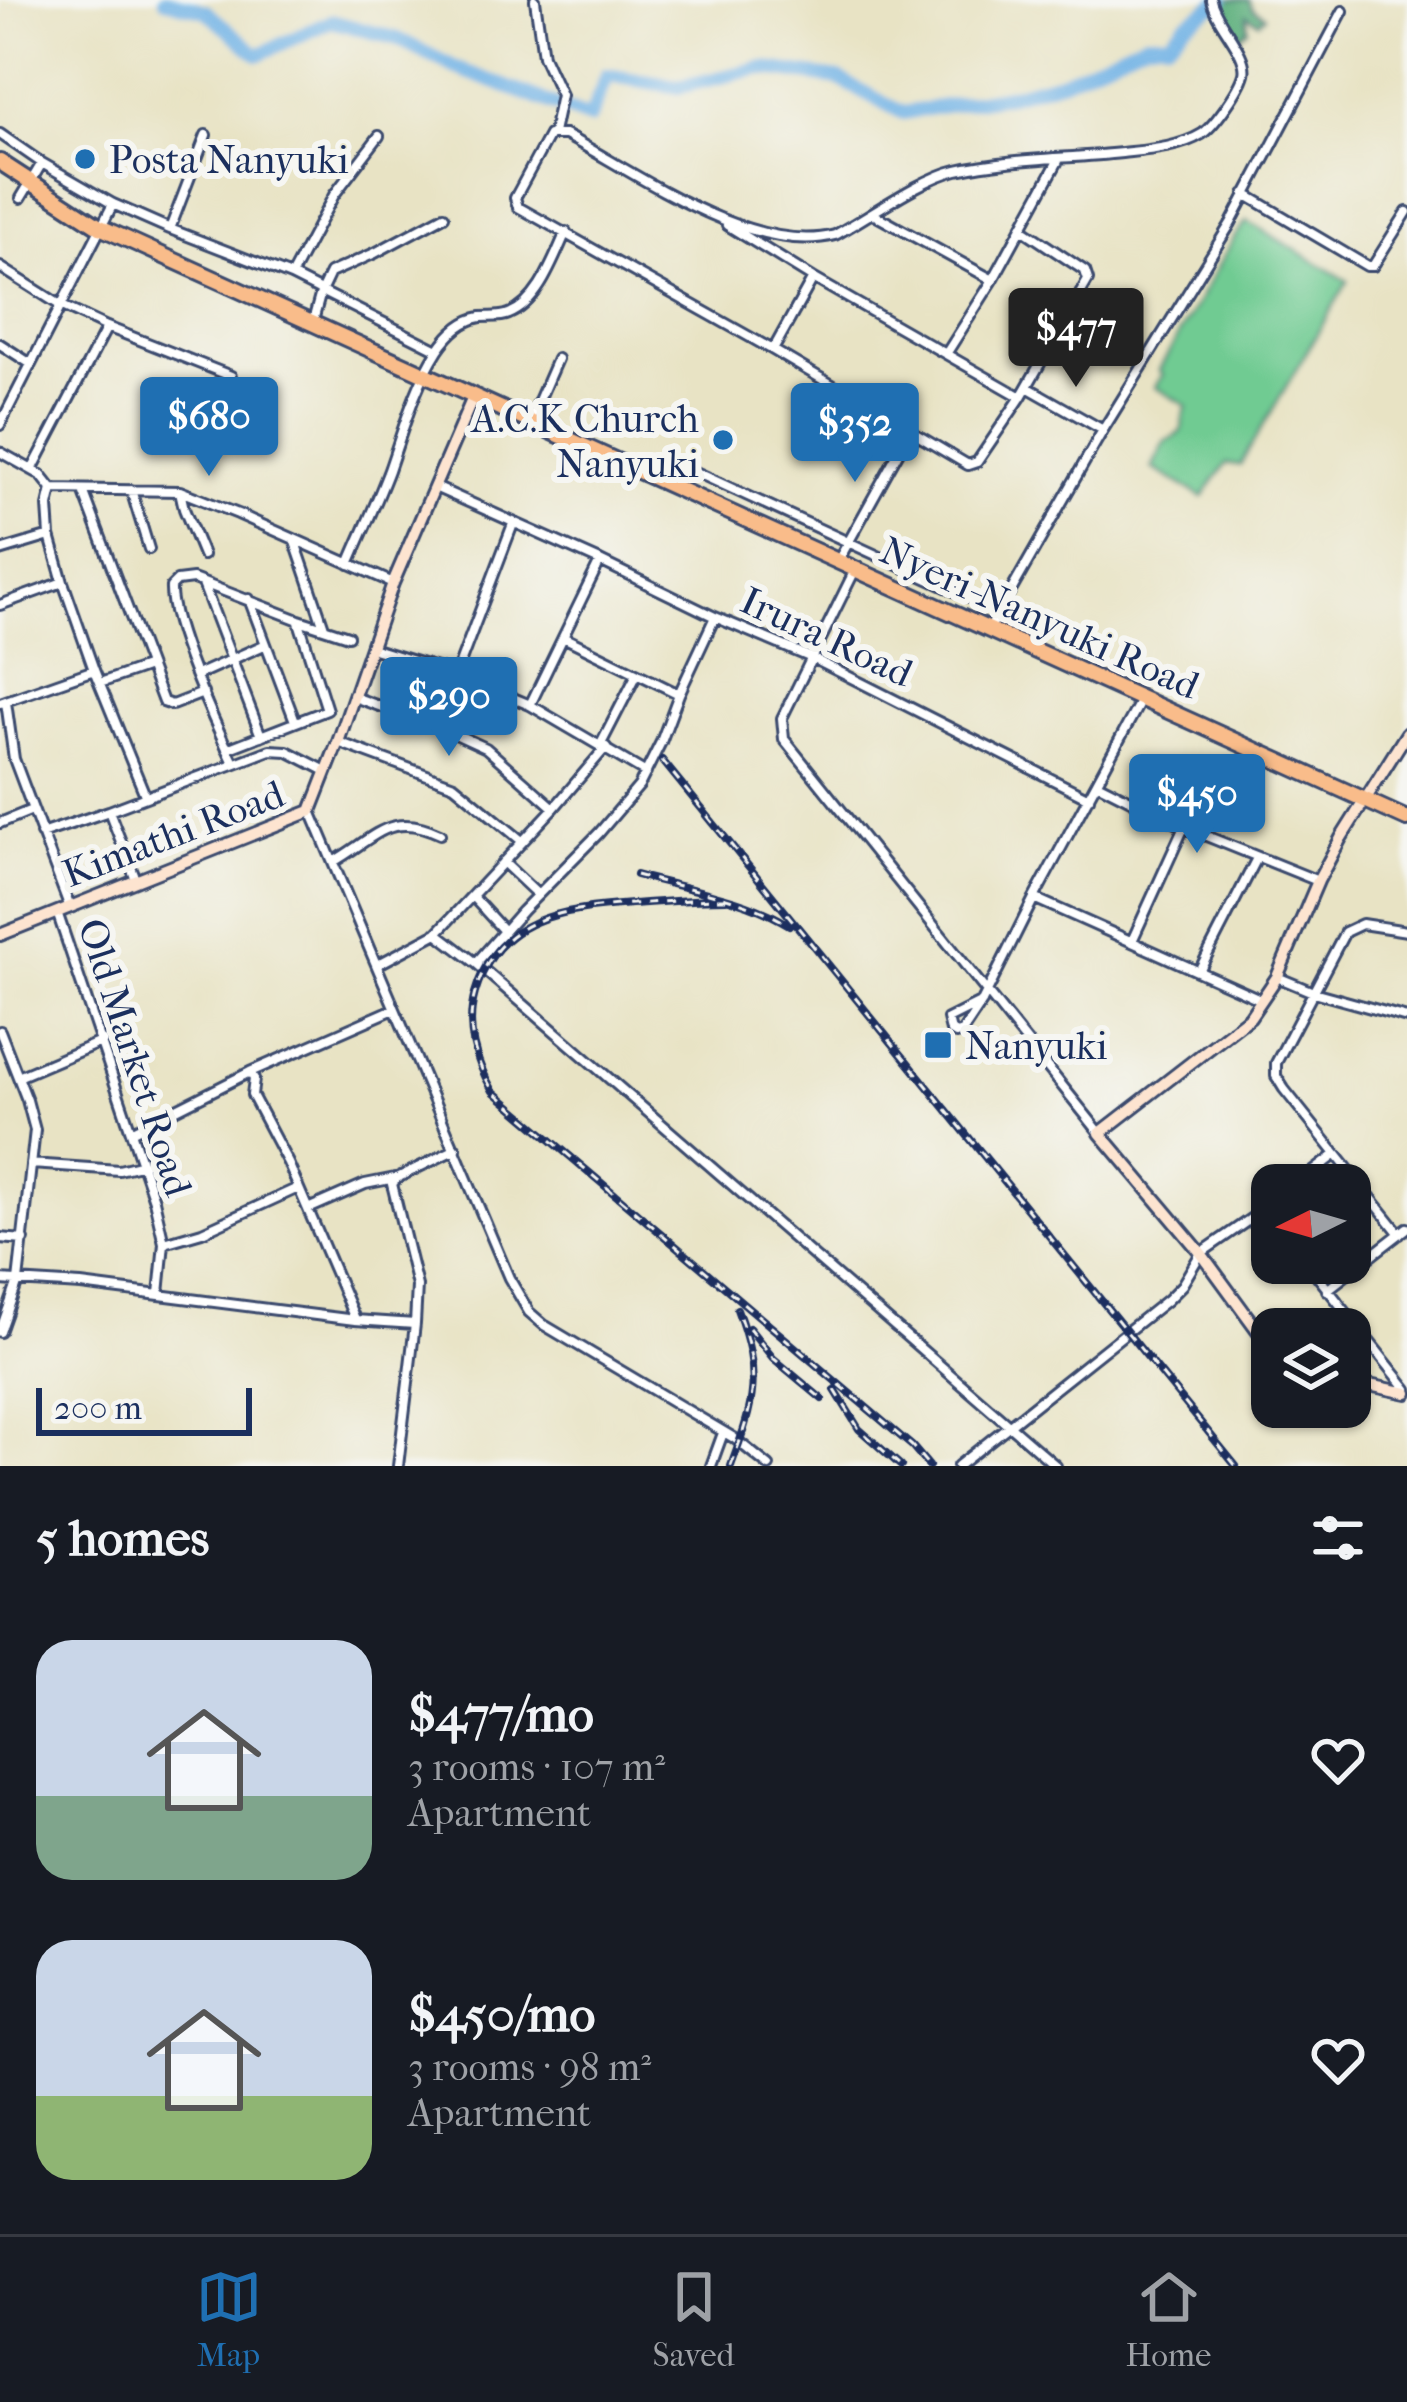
<!DOCTYPE html>
<html lang="en">
<head>
<meta charset="utf-8">
<style>
	body { margin:0; font-family:"IM FELL French Canon",serif; background:#242831; color:#f1f3f6; height:100vh; display:flex; flex-direction:column; font-size:45px; white-space:nowrap }
	* { box-sizing:border-box; margin:0 }
	p { font-size:39px; color:#9ea1a6 }
	.icon { flex:none; width:66px; height:66px; fill:none; stroke:currentColor; stroke-width:2; stroke-linecap:round; stroke-linejoin:round }
	.map { position:relative; height:1466px; overflow:hidden }
	.details { display:flex; flex-direction:column; background:#171b24; flex:1 }
	.details>* { flex:none }
	.needle { width:78px; rotate:265deg }
	.fabs { position:absolute; left:1251px; top:1164px; display:grid; gap:24px }
	.fabs a { display:grid; place-items:center; width:120px; height:120px; border-radius:24px; background:#171b24; box-shadow:0 3px 9px #0004; font-size:60px }
	.scale { position:absolute; left:36px; bottom:30px; width:216px; box-sizing:border-box; padding-left:12px; border:6px solid #1b2f5e; border-top:0; font-size:33px; line-height:42px; white-space:nowrap; color:#1b2f5e; -webkit-text-stroke:9px #f6f6f2; paint-order:stroke }
	.price { position:absolute; translate:-50% -102px; padding:0 27px; border-radius:12px; background:#1f6fb2; color:#fff; font-size:39px; line-height:78px; filter:drop-shadow(0 3px 6px #0008) }
	.price::after { content:''; position:absolute; left:50%; top:72px; width:36px; height:27px; margin-left:-18px; background:inherit; clip-path:polygon(0 0,100% 0,50% 100%) }
	.price.on { background:#222; color:#fff }
	ul { padding:0; list-style:none }
	li { display:flex; align-items:center; gap:36px; height:300px; padding:0 36px }
	li span { display:grid; place-items:center; flex:none; width:336px; height:240px; border-radius:36px; color:#555 }
	li>.icon { margin-inline-start:auto }
	span .icon { width:144px; height:144px; fill:#fffc; stroke-width:1 }
	li b { font-size:51px }
	h2 { display:flex; justify-content:space-between; align-items:center; height:144px; padding:0 36px; font-size:51px }
	.tab-bar { display:flex; justify-content:space-around; align-items:center; height:168px; border-top:3px solid #363941; background:#171b24; font-size:33px; color:#9ea1a6 }
	.tab-bar a { display:grid; justify-items:center; gap:6px }
	.tab-bar .on { color:#1f6fb2 }
	.map>svg:first-child { display:block }
	.green { fill:#70cb92; stroke:#467d78; stroke-width:3 }
	.forest { fill:#5caf7c; stroke:#3c6f6d; stroke-width:3 }
	.lines { fill:none; stroke-linecap:round; stroke-linejoin:round }
	.river { stroke:#71b2e5; stroke-width:14 }
	.street-casing { stroke:#3a4a6d; stroke-width:14 }
	.secondary-casing { stroke:#3a4a6d; stroke-width:16 }
	.highway-casing { stroke:#3a4a6d; stroke-width:20 }
	.street { stroke:#fff; stroke-width:8 }
	.secondary { stroke:#fde4d0; stroke-width:10 }
	.highway { stroke:#f9bc8a; stroke-width:14 }
	.rail-casing { stroke:#1b2f5e; stroke-width:8 }
	.rail { stroke:#f6f6f2; stroke-width:3; stroke-dasharray:9; stroke-linecap:butt }
	.poi-dot { fill:#1f6fb2; stroke:#f6f6f2; stroke-width:4.5 }
	.labels { text-anchor:middle; stroke-width:12; stroke-linejoin:round; paint-order:stroke }
	.poi-label { font-size:39px; fill:#1b2f5e; stroke:#f6f6f2; text-anchor:start }
	.street-label { font-size:39px; fill:#1b2f5e; stroke:#f6f6f2 }
</style>
</head>
<body>
<div class="map">
<svg width="1407" height="1466" viewBox="0 0 1407 1466">
	<rect width="100%" height="100%" fill="#f6f6f2"/>
	<filter id="ink" filterUnits="userSpaceOnUse"><feTurbulence type="fractalNoise" baseFrequency=".00833" numOctaves="2"/><feDisplacementMap in="SourceGraphic" scale="24" xChannelSelector="R" yChannelSelector="G"/><feConvolveMatrix kernelMatrix="1 2 1 2 8 2 1 2 1" color-interpolation-filters="sRGB"/></filter>
	<filter id="wash" filterUnits="userSpaceOnUse"><feTurbulence type="fractalNoise" baseFrequency=".004" numOctaves="4" result="noise"/><feDisplacementMap in="SourceGraphic" scale="48" xChannelSelector="R" yChannelSelector="G"/><feGaussianBlur stdDeviation="2.7" result="paint"/><feColorMatrix in="noise" values="0 0 0 0 0 0 0 0 0 0 0 0 0 0 0 0 0 1.4 0 .05"/><feComposite in="paint" operator="in"/></filter>
	<g filter="url(#wash)">
		<rect width="100%" height="100%" fill="#e8e3c4"/>
		<path class="green" d="M 1247,221 L 1348,281 L 1240,465 L 1226,464 L 1203,497 L 1152,468 L 1165,442 C 1192,430 1177,426 1187,406 L 1155,387 L 1163,374 L 1159,370 L 1235,236 Z"/>
		<path class="forest" d="M 1217,0 L 1249,0 L 1253,9 L 1265,16 L 1259,22 L 1247,16 L 1248,29 L 1235,40 L 1224,21 L 1226,15 L 1218,10 Z"/>
		<g class="lines">
			<path class="river" d="M 165,0 L 206,11 L 258,55 L 331,21 L 398,39 L 456,68 L 590,118 L 607,75 L 679,87 L 760,68 L 839,79 L 903,113 L 1009,95 L 1063,80 L 1146,41 L 1169,41 L 1184,25 L 1222,0"/>
		</g>
	</g>
	<g filter="url(#ink)">
		<g class="lines">
			<defs>
				<path id="street" d="M 535,0 L 543,56 L 561,95 L 553,133
					M 0,134 L 42,163 L 113,204 L 170,229 L 291,276 L 438,350
					M 1245,194 L 1367,266 L 1373,266 L 1407,212
					M 21,198 L 42,163
					M 873,214 L 993,280
					M 727,225 L 813,278 L 1021,397
					M 170,229 L 206,135
					M 1022,229 L 1085,271 L 1088,280 L 1021,397 L 977,462 L 968,465 L 773,350 L 518,207 L 515,198 L 549,135 L 565,135 C 636,173 753,257 835,235 C 868,217 922,178 957,170 C 1010,158 1067,159 1122,153 C 1148,150 1179,148 1202,134 C 1215,125 1240,89 1244,74 C 1249,54 1215,22 1211,0
					M 0,267 L 60,305 L 107,327 L 231,376
					M 291,276 L 334,195 L 379,136
					M 313,321 L 321,292 L 330,273 L 375,253 L 444,216
					M 0,344 L 31,364
					M 773,350 L 813,278
					M 946,354 L 993,280 L 1058,161
					M 1027,387 L 1103,430
					M 530,421 L 557,359
					M 0,425 L 113,204
					M 0,452 L 41,475 L 52,489 L 180,491 L 238,514 L 393,583
					M 32,470 L 107,327
					M 664,482 L 670,469 L 685,467 L 1000,612
					M 435,487 L 600,561 L 715,617 L 812,658 L 1089,798
					M 52,489 L 48,506 L 50,536 L 63,582 L 94,670 L 145,795
					M 131,490 L 149,549
					M 180,491 L 184,509 L 203,555
					M 84,493 L 163,702 L 172,705 L 203,693
					M 294,539 L 324,627
					M 0,551 L 50,536
					M 838,561 L 910,431
					M 349,564 C 362,533 377,502 389,470 C 403,430 415,386 438,350 C 448,335 463,320 481,317 C 490,316 500,318 509,314 C 539,302 553,260 566,232
					M 855,570 L 782,718 L 784,739 L 1100,1133
					M 203,584 L 261,736
					M 249,599 L 295,721
					M 0,605 L 63,582
					M 990,628 L 1103,430 L 1231,223 L 1343,11
					M 563,637 L 679,694 L 715,617
					M 371,648 L 456,674 L 530,705 L 646,773
					M 456,674 L 513,524
					M 197,675 L 264,645
					M 100,683 L 149,666
					M 354,697 L 449,731 L 486,748 L 554,808
					M 6,702 L 14,759 L 69,905
					M 0,703 L 94,670
					M 530,705 L 600,561
					M 338,742 L 454,785 L 522,841
					M 601,744 L 637,674
					M 227,749 L 327,710 L 299,622
					M 234,763 C 216,726 169,623 171,587 L 177,581 L 193,579 L 299,620 L 348,636
					M 1097,783 L 1184,827 L 1318,881
					M 109,811 L 136,880
					M 311,811 L 509,1278 L 529,1312 L 544,1325 L 734,1438 L 769,1466
					M 0,823 L 32,810
					M 41,834 L 109,811 L 270,750 L 287,751 L 326,771
					M 333,862 C 375,838 390,810 440,834
					M 503,862 L 538,895
					M 472,896 L 504,931
					M 1034,898 L 1262,1000
					M 57,912 L 154,1200 L 164,1243 L 159,1294
					M 437,933 L 476,963 L 1056,1466
					M 1132,941 L 1184,827
					M 476,963 L 522,911 L 599,833 L 639,786 L 661,742 L 679,694
					M 377,965 L 437,933 L 554,808 L 606,747
					M 1199,971 L 1257,858
					M 1277,977 L 1313,992 L 1407,1018
					M 982,1002 L 948,1019 L 951,1031 L 956,1034 L 962,1032 L 982,1002 L 1034,898 L 1141,700
					M 0,1031 L 27,1100 L 35,1130 L 18,1281 L 0,1332
					M 250,1072 L 254,1079 L 252,1095 L 288,1163 L 355,1319
					M 18,1077 L 103,1041
					M 133,1131 L 250,1072 L 394,1009
					M 31,1164 L 119,1170 L 144,1164
					M 1296,1185 L 1335,1155
					M 308,1209 L 365,1184 L 395,1178
					M 1400,1234 L 1284,1089 L 1276,1076 L 1276,1063 L 1345,932 L 1362,924 L 1407,931
					M 0,1238 L 24,1240
					M 164,1243 L 202,1232 L 298,1188
					M 1307,1263 L 1407,1389
					M 0,1280 L 81,1285 L 355,1320 L 415,1324
					M 1327,1290 L 1407,1228
					M 398,1466 L 415,1324 L 417,1286 L 392,1184 L 397,1178 L 456,1149
					M 711,1466 L 723,1433
					M 958,1466 L 1167,1300 L 1182,1285 L 1201,1253 L 1272,1204"/>
				<path id="secondary" d="M 0,935 L 311,811 L 338,742 L 393,583 L 474,395
					M 1272,1350 L 1201,1253 L 1100,1133 L 1250,1017 L 1277,977 L 1318,881 L 1341,838 L 1407,733
					M 1350,1381 L 1407,1393"/>
				<path id="highway" d="M 0,162 L 100,227 L 1407,819"/>
			</defs>
			<use href="#street" class="street-casing"/>
			<use href="#secondary" class="secondary-casing"/>
			<use href="#highway" class="highway-casing"/>
			<use href="#street" class="street"/>
			<use href="#secondary" class="secondary"/>
			<use href="#highway" class="highway"/>
			<defs>
				<path id="rail" d="M 662,760 L 1236,1466
					M 636,875 C 686,889 745,897 789,925
					M 726,899 C 695,899 664,902 632,904 C 565,909 497,916 475,993 C 465,1029 475,1060 493,1091 L 912,1446 L 929,1466
					M 749,1328 L 773,1358 L 822,1399
					M 835,1390 L 859,1429 L 901,1466
					M 731,1466 C 755,1400 762,1377 737,1309"/>
			</defs>
			<use href="#rail" class="rail-casing"/>
			<use href="#rail" class="rail"/>
		</g>
	</g>
	<g class="poi-dot">
		<circle cx="85" cy="159" r="12"/>
		<circle cx="723" cy="440" r="12"/>
		<rect x="923" y="1030" width="30" height="30" rx="6"/>
	</g>
	<g class="labels">
		<g class="poi-label">
			<text x="109" y="173">Posta Nanyuki</text>
			<text x="699" y="432" text-anchor="end">A.C.K Church<tspan x="699" dy="45">Nanyuki</tspan></text>
			<text x="965" y="1059">Nanyuki</text>
		</g>
		<g class="street-label">
			<text transform="translate(1040 617) rotate(24)" y="14">Nyeri-Nanyuki Road</text>
			<text transform="translate(827 636) rotate(25)" y="14">Irura Road</text>
			<text transform="translate(173 833) rotate(-21)" y="14">Kimathi Road</text>
			<text transform="translate(136 1057) rotate(72)" y="14">Old Market Road</text>
		</g>
	</g>
</svg>
<div class="fabs">
<a><svg class="needle" viewBox="-14 -14 28 28"><path d="M0-13l5 13h-10z" fill="#e53935"/><path d="M0 13l5-13h-10z" fill="#9ea1a6"/></svg></a>
<a><svg class="icon" aria-label="layers" viewBox="0 0 24 24"><path d="M12 4l9 5-9 5-9-5zM3 14l9 5 9-5"/></svg></a>
</div>
<div class="scale">200 m</div>
<b class="price on" style="left:1076px;top:390px">$477</b>
<b class="price" style="left:209px;top:479px">$680</b>
<b class="price" style="left:855px;top:485px">$352</b>
<b class="price" style="left:449px;top:759px">$290</b>
<b class="price" style="left:1197px;top:856px">$450</b>
</div>
<section class="details">
<h2>5 homes<svg class="icon" aria-label="filters" viewBox="0 0 24 24"><path d="M4 7h16M4 17h16"/><circle cx="9" cy="7" r="2"/><circle cx="15" cy="17" r="2"/></svg></h2>
<ul>
<li><span style="background:linear-gradient(#c9d6e8 65%,#7fa58c 0)"><svg class="icon" aria-label="home" viewBox="0 0 24 24"><path d="M3 11l9-7 9 7M6 9v11h12V9"/></svg></span><div><b>$477/mo</b><p>3 rooms · 107 m²</p><p>Apartment</p></div><svg class="icon" aria-label="heart" viewBox="0 0 24 24"><path d="M12 20l-8-8c-3-5 5-10 8-4 3-6 11-1 8 4z"/></svg></li>
<li><span style="background:linear-gradient(#c9d6e8 65%,#8fb573 0)"><svg class="icon" aria-label="home" viewBox="0 0 24 24"><path d="M3 11l9-7 9 7M6 9v11h12V9"/></svg></span><div><b>$450/mo</b><p>3 rooms · 98 m²</p><p>Apartment</p></div><svg class="icon" aria-label="heart" viewBox="0 0 24 24"><path d="M12 20l-8-8c-3-5 5-10 8-4 3-6 11-1 8 4z"/></svg></li>
</ul>
</section>
<nav class="tab-bar">
<a class="on"><svg class="icon" aria-label="map" viewBox="0 0 24 24"><path d="M3 6l6-2 6 2 6-2v14l-6 2-6-2-6 2zM9 4v14M15 6v14"/></svg>Map</a>
<a><svg class="icon" aria-label="saved" viewBox="0 0 24 24"><path d="M7 4h10v16l-5-4-5 4z"/></svg>Saved</a>
<a><svg class="icon" aria-label="home" viewBox="0 0 24 24"><path d="M3 11l9-7 9 7M6 9v11h12V9"/></svg>Home</a>
</nav>
</body>
</html>
